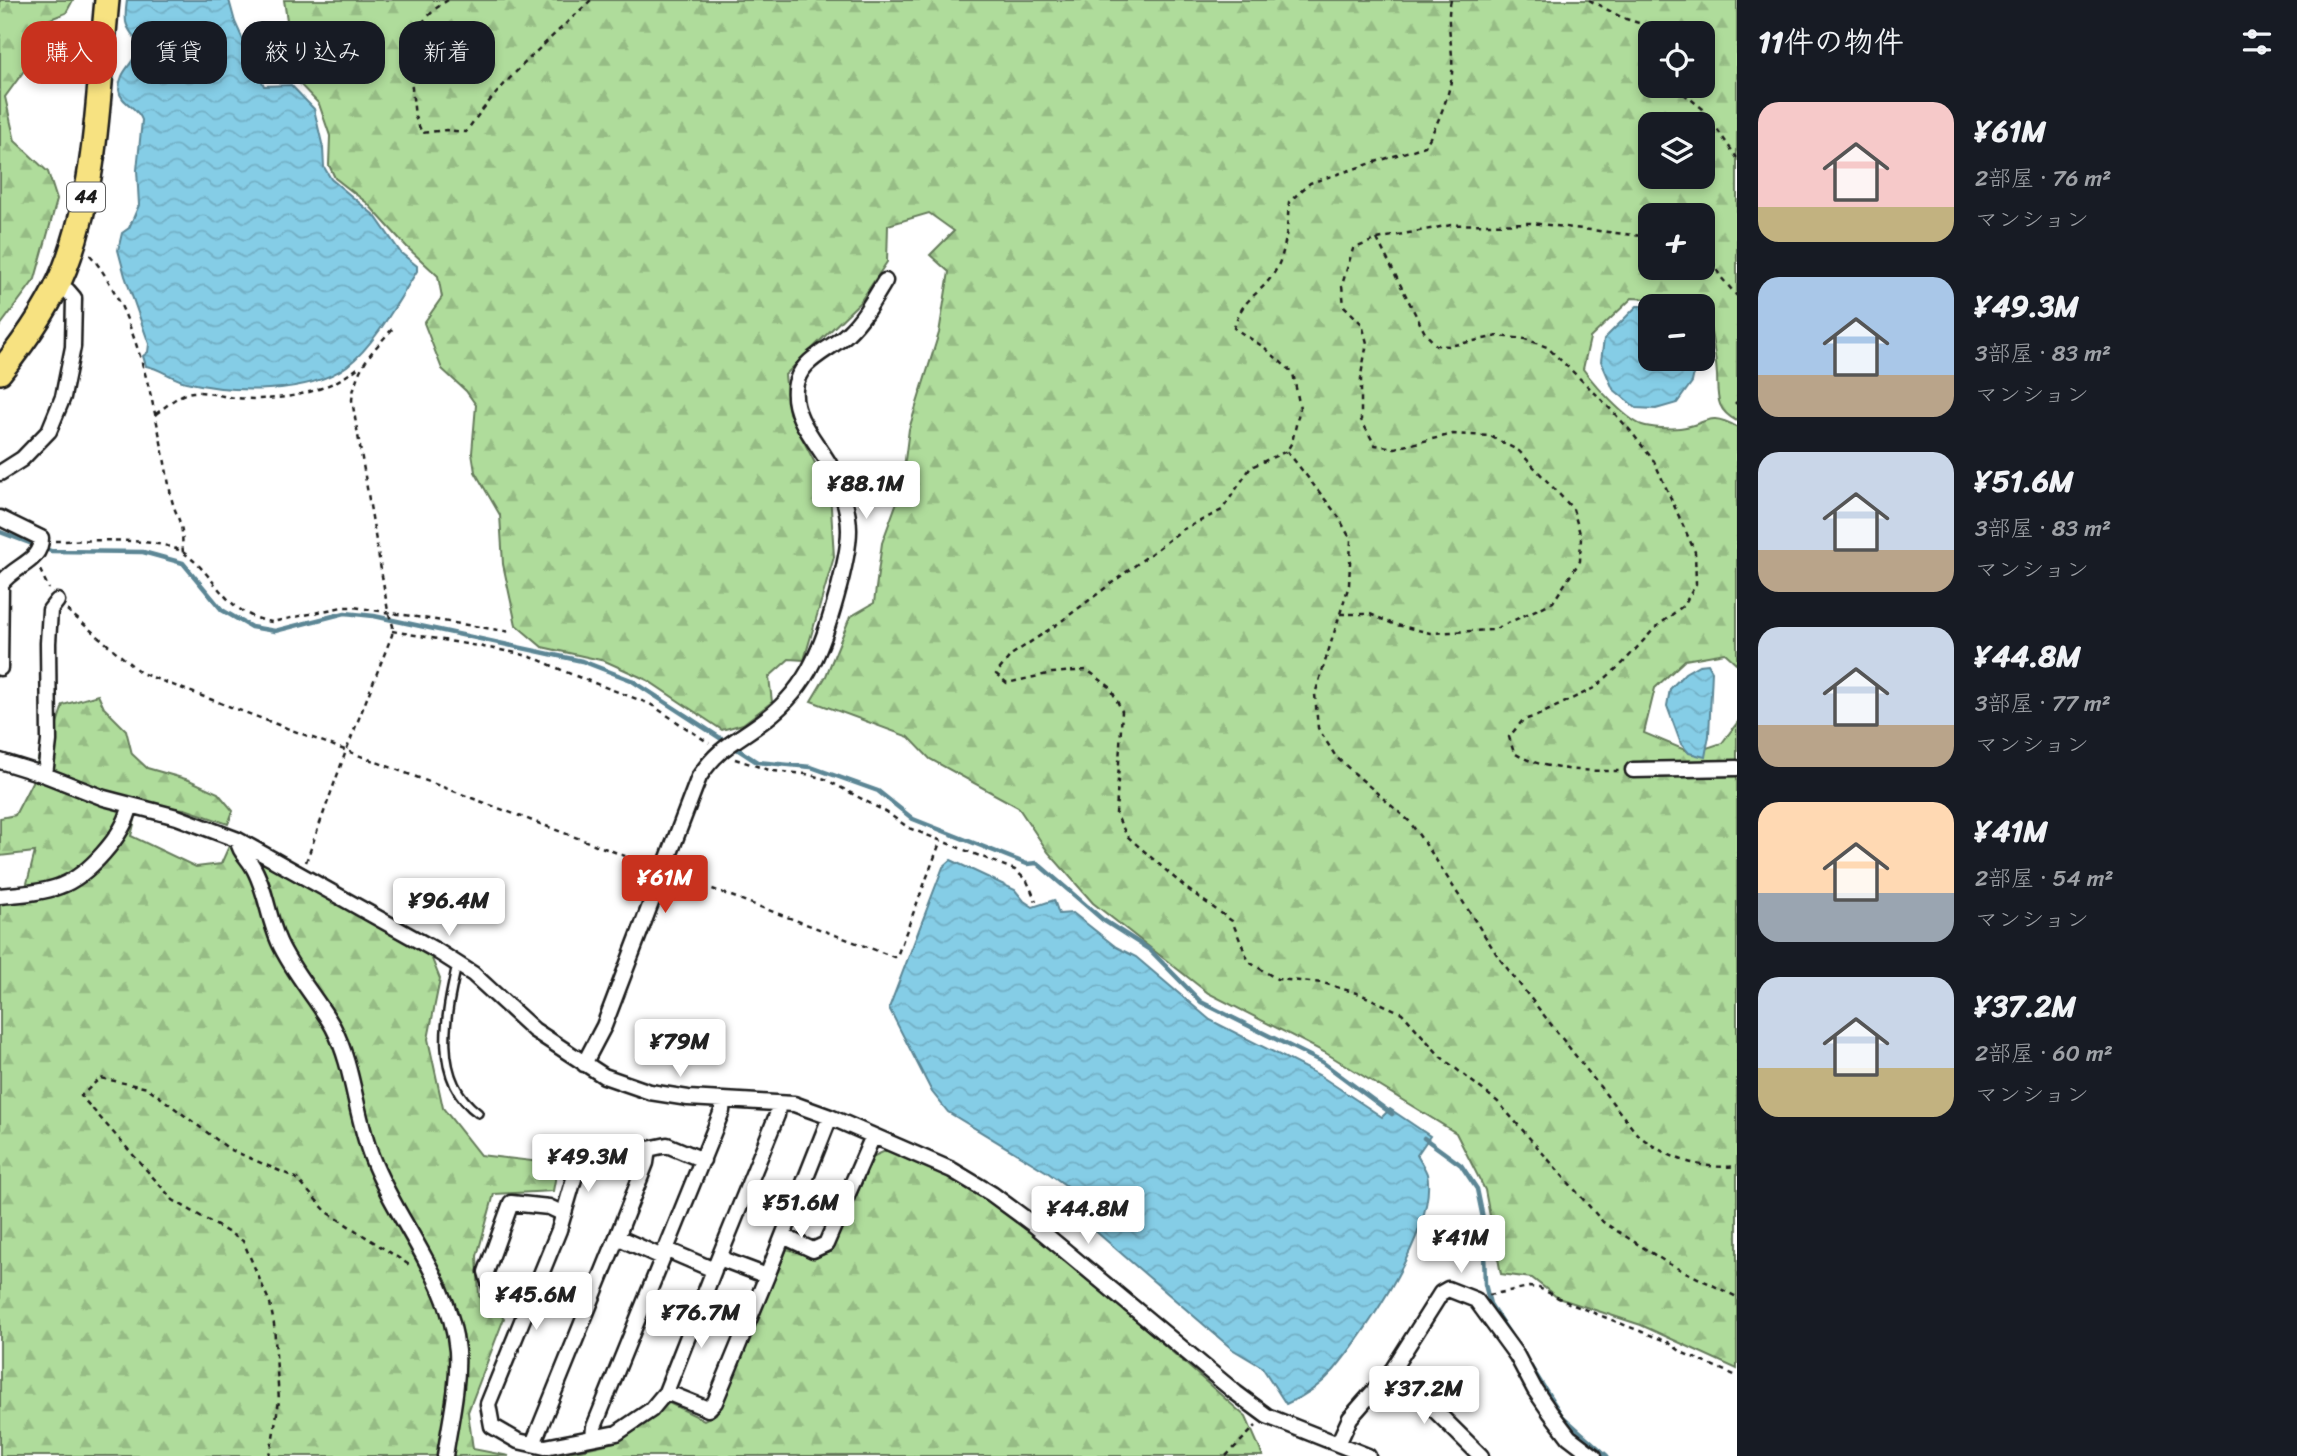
<!DOCTYPE html>
<html lang="ja">
<head>
<meta charset="utf-8">
<style>
	body { margin:0; font-family:Sriracha,"Klee One",sans-serif; background:#20242c; color:#f1f3f6; height:100vh; display:flex; flex-direction:column; font-size:26px; white-space:nowrap }
	* { box-sizing:border-box; margin:0 }
	p { font-size:23px; color:#9ea1a6 }
	.icon { flex:none; width:38px; height:38px; fill:none; stroke:currentColor; stroke-width:2; stroke-linecap:round; stroke-linejoin:round }
	.map { position:relative; flex:1; overflow:hidden }
	.details { display:flex; flex-direction:column; background:#171b24; width:560px }
	.details>* { flex:none }
	.hud { position:absolute; left:21px; top:21px; width:665px; height:63px; display:flex; gap:14px }
	.buttons { position:absolute; left:1638px; top:21px; display:grid; gap:14px }
	.buttons a { display:grid; place-items:center; width:77px; height:77px; border-radius:14px; background:#171b24; box-shadow:0 4px 10px #0003; font-size:35px }
	.price { position:absolute; translate:-50% -60px; padding:0 16px; border-radius:7px; background:#fff; color:#222; font-size:23px; line-height:46px; filter:drop-shadow(0 2px 4px #0008) }
	.price::after { content:''; position:absolute; left:50%; top:42px; width:21px; height:16px; margin-left:-10px; background:inherit; clip-path:polygon(0 0,100% 0,50% 100%) }
	.price.on { background:#c8321e; color:#fff }
	ul { padding:0; list-style:none }
	li { display:flex; align-items:center; gap:21px; height:175px; padding:0 21px }
	li span { display:grid; place-items:center; flex:none; width:196px; height:140px; border-radius:21px; color:#555 }
	li>.icon { margin-inline-start:auto }
	span .icon { width:84px; height:84px; fill:#fffc; stroke-width:1 }
	li b { font-size:30px }
	h2 { display:flex; justify-content:space-between; align-items:center; height:84px; padding:0 21px; font-size:30px }
	.tag { padding:0 24px; border-radius:21px; background:#171b24; box-shadow:0 4px 10px #0003; font-size:24px; line-height:63px }
	.tag.on { background:#c8321e; color:#fff }
	main { display:flex; flex:1; min-height:0 }
	.map>svg:first-child { display:block }
	.forest { fill:url(#forest-firs); stroke:#667c5c; stroke-width:2; fill-rule:evenodd }
	.water { fill:url(#water-waves); stroke:#5b8695; stroke-width:2 }
	.lines { fill:none; stroke-linecap:round; stroke-linejoin:round }
	.stream { stroke:#5b8695; stroke-width:4.5 }
	.lane-casing { stroke:#1c1c1c; stroke-width:12 }
	.street-casing { stroke:#1c1c1c; stroke-width:19 }
	.primary-casing { stroke:#1c1c1c; stroke-width:28 }
	.path { stroke:#1c1c1c; stroke-width:2.5; stroke-dasharray:5 5; stroke-linecap:butt }
	.lane { stroke:#fff; stroke-width:7 }
	.street { stroke:#fff; stroke-width:14 }
	.primary { stroke:#f7e281; stroke-width:23 }
	.labels { text-anchor:middle; stroke-width:7; stroke-linejoin:round; paint-order:stroke }
	.shield { fill:#fff; stroke:#606060; stroke-width:2 }
	.shield-label { font-size:18px; font-weight:bold; fill:#1c1c1c }
</style>
</head>
<body>
<main>
<div class="map">
<svg width="1737" height="1456" viewBox="0 0 1737 1456">
	<defs>
		<pattern id="forest-firs" width="22" height="20" patternUnits="userSpaceOnUse" patternTransform="scale(1.75)"><rect width="22" height="20" fill="#afdc9b"/><path d="M5 1l3.5 6h-7zM16 11l3.5 6h-7z" fill="#96bc85"/></pattern>
		<pattern id="water-waves" width="16" height="10" patternUnits="userSpaceOnUse" patternTransform="scale(1.75)"><rect width="16" height="10" fill="#85cde6"/><path d="M0 5q4-4 8 0t8 0" fill="none" stroke="#72afc5"/></pattern>
	</defs>
	<rect width="100%" height="100%" fill="#fff"/>
	<filter id="ink" filterUnits="userSpaceOnUse"><feTurbulence type="fractalNoise" baseFrequency=".0143" numOctaves="2"/><feDisplacementMap in="SourceGraphic" scale="14" xChannelSelector="R" yChannelSelector="G"/><feConvolveMatrix kernelMatrix="1 2 1 2 8 2 1 2 1" color-interpolation-filters="sRGB"/></filter>
	<g filter="url(#ink)">
		<path class="forest" d="M 0,0 L 73,0 L 66,13 L 37,24 L 23,44 L 26,68 L 5,97 L 15,141 L 48,172 L 57,200 L 35,279 L 0,326 Z
			M 284,0 L 1737,0 L 1737,421 C 1715,410 1718,396 1717,375 C 1716,359 1710,318 1703,306 L 1683,301 L 1632,298 L 1590,338 L 1583,369 C 1594,384 1625,419 1642,425 C 1651,428 1671,429 1680,428 C 1707,425 1707,410 1737,427 L 1737,664 L 1725,653 L 1685,660 L 1655,688 L 1644,733 L 1692,753 L 1722,743 L 1737,723 L 1737,1369 L 1641,1325 L 1558,1298 L 1532,1278 L 1501,1274 L 1485,1190 L 1456,1133 L 1324,1052 L 1208,993 L 1093,903 L 1048,852 L 1018,807 L 930,759 L 909,737 L 811,701 L 826,676 L 850,617 L 874,603 L 882,543 L 901,491 L 909,429 L 939,333 L 949,272 L 930,255 L 954,231 L 929,213 L 888,225 L 887,262 L 860,302 L 785,375 L 789,413 L 830,492 L 834,557 L 804,660 L 789,659 L 769,677 L 772,702 L 743,724 L 722,730 L 647,680 L 605,661 L 542,647 L 516,625 L 503,564 L 500,515 L 475,472 L 472,453 L 476,405 L 466,391 L 442,369 L 424,323 L 442,297 L 438,276 L 407,247 L 367,203 L 335,178 L 329,165 L 330,136 L 319,104 L 295,79 L 283,74 L 288,27 ZM 1650,33 L 1703,33 L 1703,86 L 1650,86 ZM 1650,124 L 1703,124 L 1703,177 L 1650,177 ZM 1650,215 L 1703,215 L 1703,268 L 1650,268 Z
			M 98,695 L 104,708 L 126,730 L 132,754 L 147,768 L 189,780 L 218,793 L 233,811 L 228,824 L 185,809 L 150,806 L 136,816 L 131,836 L 196,867 L 221,864 L 229,846 L 268,865 L 430,954 L 440,979 L 428,1039 L 443,1108 L 480,1155 L 558,1164 L 553,1191 L 494,1194 L 477,1256 L 479,1296 L 504,1318 L 468,1412 L 473,1449 L 509,1456 L 0,1456 L 0,903 L 23,899 L 35,852 L 0,856 L 0,818 L 15,815 L 32,782 L 43,740 L 55,730 L 63,705 Z
			M 892,1148 L 990,1199 L 1102,1290 L 1246,1417 L 1263,1456 L 555,1456 L 619,1441 L 669,1403 L 704,1420 L 716,1414 L 787,1249 L 814,1257 L 831,1252 L 874,1156 Z"/>
		<path class="water" d="M 127,0 L 229,0 L 235,22 L 264,86 L 291,85 L 314,109 L 323,148 L 324,167 L 331,179 L 375,216 L 401,253 L 417,266 L 417,271 C 399,300 374,346 347,366 C 307,395 232,393 186,382 C 172,379 160,368 146,366 L 143,356 L 148,352 L 149,344 L 125,276 L 118,250 L 122,233 L 129,228 L 139,205 L 137,170 L 142,120 C 138,107 120,103 119,90 C 119,71 133,65 137,51 C 140,39 128,33 126,22 C 125,15 126,7 127,0 Z
			M 1637,306 L 1674,306 L 1650,306 L 1650,359 L 1697,359 L 1692,382 L 1677,403 L 1656,409 L 1636,408 L 1613,389 L 1601,361 L 1604,339 Z
			M 1708,664 L 1712,671 L 1709,736 L 1705,757 L 1689,753 L 1681,744 L 1667,706 L 1670,689 L 1685,673 L 1699,665 Z
			M 951,860 L 1015,890 L 1024,901 L 1033,907 L 1054,900 L 1059,914 L 1073,913 L 1116,947 L 1136,957 L 1210,1020 L 1319,1075 L 1382,1117 L 1390,1109 L 1430,1136 L 1417,1155 C 1420,1161 1425,1168 1427,1174 C 1438,1226 1366,1332 1334,1370 C 1321,1385 1303,1397 1286,1404 L 1262,1367 L 1232,1349 L 1086,1223 L 1072,1190 L 1047,1172 L 948,1112 L 932,1092 L 889,1008 L 943,867 Z"/>
		<g class="lines">
			<path class="stream" d="M 0,532 L 51,551 L 143,552 L 183,563 L 222,610 L 251,627 L 275,631 L 345,613 L 374,616 L 582,661 L 631,680 L 757,762 L 811,767 L 878,791 L 913,819 L 1027,864 L 1037,863 L 1103,920 L 1150,950 L 1201,1002 L 1322,1062 L 1392,1114
				M 1424,1138 L 1461,1165 L 1477,1189 L 1483,1218 L 1485,1284 L 1490,1304 L 1511,1336
				M 1531,1367 L 1562,1416 L 1607,1456"/>
			<defs>
				<path id="lane" d="M 457,965 C 446,1014 431,1079 478,1113"/>
				<path id="street" d="M 0,473 L 22,459 L 49,431 L 63,397 L 73,347 L 74,298 L 68,291 L 57,285
					M 0,518 L 41,538 C 41,563 14,565 1,584 L 0,668
					M 0,761 L 45,775 L 104,798 L 177,817 L 238,840 L 437,951 L 473,974 L 534,1030 L 604,1076 L 650,1092 L 688,1098 L 794,1104 L 830,1117 L 952,1170 L 992,1194 L 1034,1225 L 1236,1393 L 1267,1416 L 1368,1456
					M 1633,770 L 1737,768
					M 45,775 L 49,741 L 48,643 L 50,610 L 57,601
					M 238,840 C 239,852 247,856 253,867 C 266,889 268,918 279,942 C 293,973 316,997 333,1027 C 354,1067 355,1115 372,1158 C 397,1223 451,1280 457,1351 C 459,1386 450,1422 445,1456
					M 0,896 C 19,894 42,893 60,886 C 88,876 124,835 130,807
					M 584,1064 L 604,1026 L 699,777 C 719,746 739,740 766,719 C 787,703 802,685 813,662 C 827,635 849,560 849,530 C 849,511 840,486 832,469 C 819,444 792,419 795,389 C 798,359 830,351 848,333 C 864,318 874,299 885,281
					M 648,1149 L 667,1145 L 703,1160
					M 564,1214 L 549,1207 L 511,1203 L 486,1272 L 491,1290 L 528,1306 L 488,1404 L 492,1426 L 518,1441 L 545,1447 L 617,1433 L 651,1410 L 666,1392 L 714,1270 L 665,1249
					M 783,1236 L 813,1250 L 826,1244 L 873,1136
					M 719,1258 L 767,1276 L 830,1117
					M 716,1265 L 777,1115 L 778,1105
					M 528,1306 L 559,1230 L 581,1155 L 590,1150 L 648,1149 L 646,1163 L 617,1237
					M 1393,1369 L 1481,1456
					M 666,1392 L 708,1409 L 715,1402 L 767,1276
					M 593,1437 L 594,1427 L 722,1111 L 723,1101
					M 533,1444 L 617,1237 L 662,1257
					M 1338,1444 L 1350,1418 L 1393,1369 L 1441,1293 L 1448,1289 L 1476,1300 L 1517,1356 L 1535,1390 L 1550,1412 L 1569,1437 L 1594,1456"/>
				<path id="primary" d="M 0,372 C 25,341 50,306 65,268 C 98,183 98,90 107,0"/>
			</defs>
			<use href="#lane" class="lane-casing"/>
			<use href="#street" class="street-casing"/>
			<use href="#primary" class="primary-casing"/>
			<path class="path" d="M 448,0 L 435,9 L 419,26 L 410,69 L 415,117 L 422,133 L 446,130 L 466,132 C 500,82 547,42 591,0
				M 1451,0 C 1445,24 1454,48 1452,73 C 1451,92 1436,129 1425,146 L 1310,183 L 1289,202 C 1287,227 1287,255 1272,276 C 1256,298 1242,298 1234,328 L 1265,348 L 1293,373 L 1300,408 L 1292,442 L 1287,451 L 1251,467 L 1222,510 L 1182,530 L 1059,623 L 1011,655 L 996,674 L 1007,683 L 1052,673 L 1087,670 L 1110,687 L 1122,711 L 1116,814 L 1127,836 L 1186,888 L 1232,921 L 1249,962 L 1277,979 L 1323,983 L 1360,994 L 1402,1013 L 1441,1057 L 1498,1102 L 1603,1222 L 1669,1264 L 1737,1297
				M 1589,0 L 1623,18 L 1658,29 L 1664,33
				M 1678,86 L 1679,90 L 1703,109 L 1737,158
				M 1377,239 L 1425,333 L 1436,345 L 1449,346 L 1498,336 L 1525,339 L 1547,347 L 1599,397 L 1629,429 L 1654,461 L 1695,552 L 1696,584 L 1684,605 L 1654,629 L 1623,663 L 1594,688 L 1537,716 L 1523,720 L 1509,737 L 1514,753 C 1544,771 1585,771 1619,771
				M 1703,243 L 1720,276 L 1737,296
				M 90,255 C 139,312 158,424 171,496 C 173,507 178,516 181,526 C 183,535 182,544 183,553
				M 1735,402 L 1737,404
				M 156,414 C 167,406 179,393 193,392 C 207,391 223,397 236,398 C 279,402 325,394 359,367
				M 1287,451 L 1338,516 L 1351,540 L 1349,585 L 1315,694 L 1318,728 L 1336,757 L 1409,821 L 1431,852 L 1499,958 L 1637,1134 C 1666,1158 1699,1170 1737,1166
				M 55,541 C 86,541 159,536 184,553 C 218,577 224,614 272,622 L 342,607 L 354,607 L 511,632
				M 40,570 L 49,589
				M 67,610 L 141,673 L 649,865
				M 1340,614 L 1370,614 L 1393,624 L 1430,633 L 1493,630 L 1553,602 L 1580,561 L 1581,537 L 1573,509 L 1519,451 L 1490,436 L 1453,434 L 1395,448 L 1375,445 L 1361,420 L 1361,375 L 1367,343 L 1362,324 L 1344,306 L 1342,285 L 1353,249 L 1377,239 L 1451,225 L 1531,223 L 1650,237
				M 392,631 L 517,653 L 537,659 L 573,675 L 650,704 L 709,743
				M 735,759 L 772,771 L 806,774 L 825,779 L 886,812 L 909,828 L 1015,870 L 1027,881 L 1036,901
				M 306,862 L 346,751 L 392,635 L 393,626 L 388,611 L 352,400 C 356,366 372,352 394,327
				M 675,875 L 894,957 L 897,956 L 941,840
				M 1489,1295 L 1529,1287 L 1539,1288 L 1571,1304 L 1668,1342 L 1683,1353 L 1737,1376
				M 268,1456 L 271,1449 L 279,1401 L 274,1324 L 270,1303 L 243,1241 L 173,1200 L 81,1096 L 100,1078 L 148,1088 L 229,1149 L 296,1178 L 327,1212 L 411,1266
				M 1226,1456 L 1256,1426"/>
			<use href="#lane" class="lane"/>
			<use href="#street" class="street"/>
			<use href="#primary" class="primary"/>
		</g>
	</g>
	<g class="labels">
		<rect class="shield" x="67" y="182.5" width="38" height="29" rx="5"/>
		<g class="shield-label">
			<text x="86" y="203">44</text>
		</g>
	</g>
</svg>
<div class="buttons">
<a><svg class="icon" aria-label="locate" viewBox="0 0 24 24"><circle cx="12" cy="12" r="6"/><path d="M12 2v4M12 18v4M2 12h4M18 12h4"/></svg></a>
<a><svg class="icon" aria-label="layers" viewBox="0 0 24 24"><path d="M12 4l9 5-9 5-9-5zM3 14l9 5 9-5"/></svg></a>
<a>+</a>
<a>−</a>
</div>
<b class="price" style="left:866px;top:521px">¥88.1M</b>
<b class="price on" style="left:665px;top:915px">¥61M</b>
<b class="price" style="left:449px;top:938px">¥96.4M</b>
<b class="price" style="left:680px;top:1079px">¥79M</b>
<b class="price" style="left:588px;top:1194px">¥49.3M</b>
<b class="price" style="left:801px;top:1240px">¥51.6M</b>
<b class="price" style="left:1088px;top:1246px">¥44.8M</b>
<b class="price" style="left:1461px;top:1275px">¥41M</b>
<b class="price" style="left:536px;top:1332px">¥45.6M</b>
<b class="price" style="left:701px;top:1350px">¥76.7M</b>
<b class="price" style="left:1424px;top:1426px">¥37.2M</b>
<div class="hud">
<a class="tag on">購入</a>
<a class="tag">賃貸</a>
<a class="tag">絞り込み</a>
<a class="tag">新着</a>
</div>
</div>
<section class="details">
<h2>11件の物件<svg class="icon" aria-label="filters" viewBox="0 0 24 24"><path d="M4 7h16M4 17h16"/><circle cx="9" cy="7" r="2"/><circle cx="15" cy="17" r="2"/></svg></h2>
<ul>
<li><span style="background:linear-gradient(#f6c9c9 75%,#c2b280 0)"><svg class="icon" aria-label="home" viewBox="0 0 24 24"><path d="M3 11l9-7 9 7M6 9v11h12V9"/></svg></span><div><b>¥61M</b><p>2部屋 · 76 m²</p><p>マンション</p></div></li>
<li><span style="background:linear-gradient(#a9c7e8 70%,#b9a48a 0)"><svg class="icon" aria-label="home" viewBox="0 0 24 24"><path d="M3 11l9-7 9 7M6 9v11h12V9"/></svg></span><div><b>¥49.3M</b><p>3部屋 · 83 m²</p><p>マンション</p></div></li>
<li><span style="background:linear-gradient(#c9d6e8 70%,#b9a48a 0)"><svg class="icon" aria-label="home" viewBox="0 0 24 24"><path d="M3 11l9-7 9 7M6 9v11h12V9"/></svg></span><div><b>¥51.6M</b><p>3部屋 · 83 m²</p><p>マンション</p></div></li>
<li><span style="background:linear-gradient(#c9d6e8 70%,#b9a48a 0)"><svg class="icon" aria-label="home" viewBox="0 0 24 24"><path d="M3 11l9-7 9 7M6 9v11h12V9"/></svg></span><div><b>¥44.8M</b><p>3部屋 · 77 m²</p><p>マンション</p></div></li>
<li><span style="background:linear-gradient(#ffd9b3 65%,#9aa5b1 0)"><svg class="icon" aria-label="home" viewBox="0 0 24 24"><path d="M3 11l9-7 9 7M6 9v11h12V9"/></svg></span><div><b>¥41M</b><p>2部屋 · 54 m²</p><p>マンション</p></div></li>
<li><span style="background:linear-gradient(#c9d6e8 65%,#c2b280 0)"><svg class="icon" aria-label="home" viewBox="0 0 24 24"><path d="M3 11l9-7 9 7M6 9v11h12V9"/></svg></span><div><b>¥37.2M</b><p>2部屋 · 60 m²</p><p>マンション</p></div></li>
</ul>
</section>
</main>
</body>
</html>
